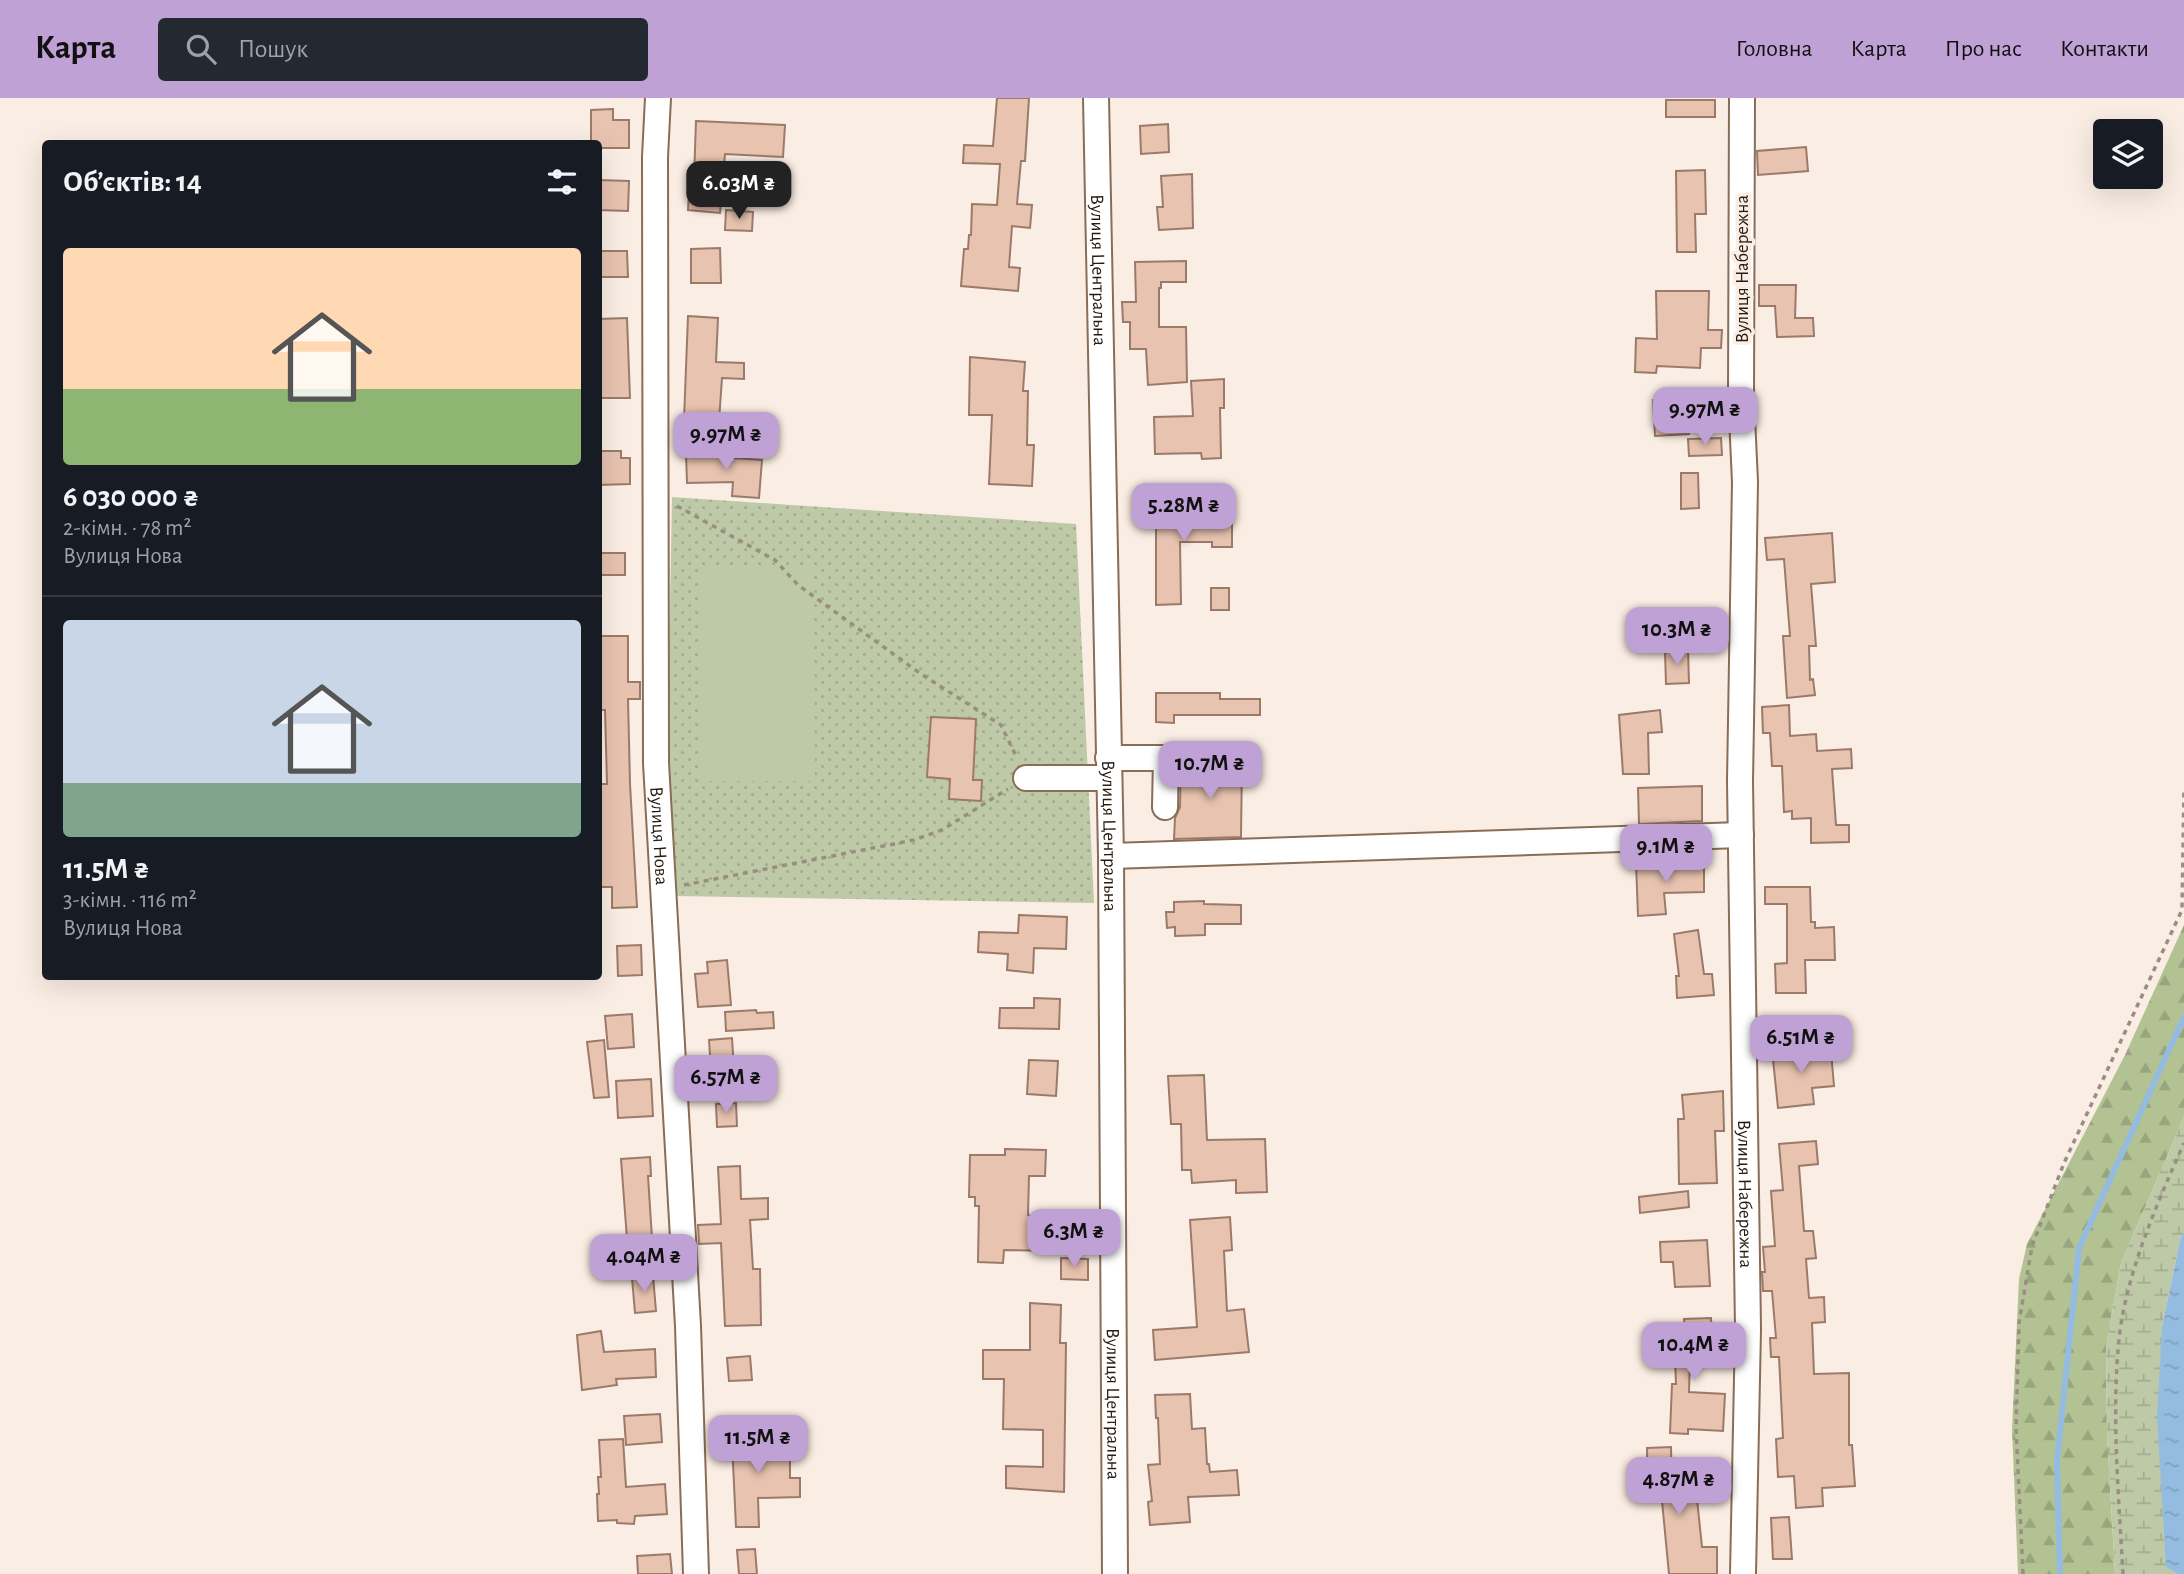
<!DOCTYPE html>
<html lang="uk">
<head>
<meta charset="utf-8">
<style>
	body { margin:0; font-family:"Alegreya Sans",sans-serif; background:#242831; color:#f1f3f6; height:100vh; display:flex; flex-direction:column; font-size:26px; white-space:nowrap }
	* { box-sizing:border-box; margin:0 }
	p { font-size:23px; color:#9ea1a6 }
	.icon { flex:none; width:38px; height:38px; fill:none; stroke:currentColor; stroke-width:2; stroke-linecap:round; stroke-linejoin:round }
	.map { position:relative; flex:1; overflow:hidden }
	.panel { position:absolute; left:42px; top:42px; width:560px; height:840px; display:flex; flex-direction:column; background:#171b24; border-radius:7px; box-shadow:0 7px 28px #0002 }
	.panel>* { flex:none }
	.buttons { position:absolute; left:2093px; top:21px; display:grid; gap:14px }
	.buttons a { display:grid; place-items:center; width:70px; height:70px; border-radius:7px; background:#171b24; box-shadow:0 7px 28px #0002; font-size:35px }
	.price { position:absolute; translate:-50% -60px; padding:0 16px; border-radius:14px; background:#c0a1d6; color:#111; font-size:23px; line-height:46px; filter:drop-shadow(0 2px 4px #0008) }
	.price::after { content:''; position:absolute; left:50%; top:42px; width:21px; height:16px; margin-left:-10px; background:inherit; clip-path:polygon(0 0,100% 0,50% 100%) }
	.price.active { background:#222; color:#fff }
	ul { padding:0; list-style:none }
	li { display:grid; align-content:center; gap:14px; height:371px; padding:0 21px }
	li+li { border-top:2px solid #363941 }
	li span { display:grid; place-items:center; height:217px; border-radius:7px; color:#555 }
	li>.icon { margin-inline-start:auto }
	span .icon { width:126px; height:126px; fill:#fffc; stroke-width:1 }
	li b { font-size:30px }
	h2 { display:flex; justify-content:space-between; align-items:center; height:84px; padding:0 21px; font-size:30px }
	header { display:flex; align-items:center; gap:42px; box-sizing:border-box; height:98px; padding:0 35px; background:#c0a1d6; color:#111 }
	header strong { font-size:33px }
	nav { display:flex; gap:38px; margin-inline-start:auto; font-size:24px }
	.search { width:490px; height:63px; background:#242831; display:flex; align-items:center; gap:18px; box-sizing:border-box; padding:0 24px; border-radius:7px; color:#9ea1a6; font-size:26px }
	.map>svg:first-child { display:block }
	.green { fill:url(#green-dots) }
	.forest { fill:url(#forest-firs) }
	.wetland { fill:url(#wetland-marsh) }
	.pitch { fill:#becaa7 }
	.water { fill:url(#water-ripples) }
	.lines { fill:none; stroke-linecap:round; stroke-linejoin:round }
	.stream { stroke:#94bbe0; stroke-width:6 }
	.building { fill:#e8c3b0; stroke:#9c7a69; stroke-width:2 }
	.minor-casing { stroke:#896d56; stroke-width:28 }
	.path { stroke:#9a8e84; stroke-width:3.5; stroke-dasharray:5 5; stroke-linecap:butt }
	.minor { stroke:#fff; stroke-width:24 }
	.labels { text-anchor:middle; stroke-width:7; stroke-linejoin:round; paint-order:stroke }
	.street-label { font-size:19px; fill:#271c13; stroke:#faede3 }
</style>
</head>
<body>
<header>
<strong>Карта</strong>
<div class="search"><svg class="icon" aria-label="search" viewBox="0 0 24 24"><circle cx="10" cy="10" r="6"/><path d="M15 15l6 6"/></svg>Пошук</div>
<nav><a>Головна</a><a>Карта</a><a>Про нас</a><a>Контакти</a></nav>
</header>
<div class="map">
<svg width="2184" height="1476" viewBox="0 0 2184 1476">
	<defs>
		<pattern id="green-dots" width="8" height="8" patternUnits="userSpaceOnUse" patternTransform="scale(1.75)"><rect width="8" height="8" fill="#becaa7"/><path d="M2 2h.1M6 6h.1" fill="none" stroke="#a3ad8f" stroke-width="1.8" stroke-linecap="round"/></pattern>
		<pattern id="forest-firs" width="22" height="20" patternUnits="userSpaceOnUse" patternTransform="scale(1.75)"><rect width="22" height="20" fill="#b2c292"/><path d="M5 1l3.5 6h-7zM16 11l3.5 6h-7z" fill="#99a67d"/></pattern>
		<pattern id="wetland-marsh" width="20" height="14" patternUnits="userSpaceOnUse" patternTransform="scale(1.75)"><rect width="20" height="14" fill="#becaa7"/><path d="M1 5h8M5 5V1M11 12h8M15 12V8" fill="none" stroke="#a3ad8f"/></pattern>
		<pattern id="water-ripples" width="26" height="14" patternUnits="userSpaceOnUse" patternTransform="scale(1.75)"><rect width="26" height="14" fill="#94bbe0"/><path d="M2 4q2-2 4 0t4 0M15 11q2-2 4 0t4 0" fill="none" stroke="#80a0bf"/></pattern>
	</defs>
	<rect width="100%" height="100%" fill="#faede3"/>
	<path class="green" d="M 672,399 L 1076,426 L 1094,805 L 674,798 L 667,675 Z"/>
	<path class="forest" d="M 2184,827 L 2184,1019 L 2121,1165 L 2106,1249 L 2107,1336 L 2115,1476 L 2018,1476 L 2012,1331 L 2019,1181 L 2027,1146 L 2125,957 Z"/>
	<path class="wetland" d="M 2184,1019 L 2184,1134 L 2180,1142 L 2162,1229 L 2166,1468 L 2178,1476 L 2115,1476 L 2107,1336 L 2106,1249 L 2121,1165 Z"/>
	<path class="pitch" d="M 701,469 L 814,469 L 815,683 L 702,683 Z"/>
	<path class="water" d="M 2184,1134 L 2184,1476 L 2178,1476 L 2166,1469 L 2157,1319 L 2162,1229 L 2180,1142 Z"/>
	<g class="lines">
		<path class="stream" d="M 2060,1476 L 2057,1363 L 2079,1150 L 2184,919"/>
	</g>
	<path class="building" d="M 997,0 L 1029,0 L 1025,63 L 1021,63 L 1017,106 L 1032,107 L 1030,130 L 1012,128 L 1009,169 L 1020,170 L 1018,193 L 961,188 L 964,151 L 968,151 L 969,137 L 971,137 L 972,106 L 997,107 L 1000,66 L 963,65 L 964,47 L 993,48 Z
		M 1666,2 L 1715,2 L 1715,19 L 1666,19 Z
		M 613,11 L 613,22 L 629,22 L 629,50 L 598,50 L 598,46 L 591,46 L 591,12 Z
		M 696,23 L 785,27 L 783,59 L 725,56 L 720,115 L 688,112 L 690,79 L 694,80 Z
		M 1168,26 L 1169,54 L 1141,56 L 1140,28 Z
		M 1806,49 L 1808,73 L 1758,77 L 1757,53 Z
		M 1705,72 L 1706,116 L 1695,116 L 1696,154 L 1677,154 L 1676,73 Z
		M 1192,76 L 1193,130 L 1159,132 L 1157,109 L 1163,109 L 1161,78 Z
		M 598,82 L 629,83 L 628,113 L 598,112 Z
		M 726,112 L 753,114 L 752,133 L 725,132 Z
		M 720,150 L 721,185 L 691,185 L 691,151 Z
		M 598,153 L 627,153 L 628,179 L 598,179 Z
		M 1186,163 L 1186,184 L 1161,184 L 1161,190 L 1159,190 L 1159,229 L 1186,229 L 1187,284 L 1148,287 L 1146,251 L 1130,251 L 1130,224 L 1123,224 L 1122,204 L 1136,204 L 1135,164 Z
		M 1759,187 L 1796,187 L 1795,220 L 1813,220 L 1814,238 L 1777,239 L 1775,208 L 1759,208 Z
		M 1656,193 L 1709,193 L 1708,232 L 1722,232 L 1721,250 L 1701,250 L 1700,270 L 1657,268 L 1656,275 L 1635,274 L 1636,240 L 1657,241 Z
		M 688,218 L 718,220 L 716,264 L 744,265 L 744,281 L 722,280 L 719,323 L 684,321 Z
		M 627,220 L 630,300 L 598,300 L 598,221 Z
		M 970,259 L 1025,264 L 1023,293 L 1028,293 L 1027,347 L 1034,347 L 1032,388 L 989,386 L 992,317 L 969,317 Z
		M 1224,281 L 1224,310 L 1220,310 L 1221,360 L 1202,361 L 1201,355 L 1155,356 L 1154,319 L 1193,318 L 1191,283 Z
		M 1687,300 L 1689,336 L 1655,338 L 1653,302 Z
		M 1721,340 L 1722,357 L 1689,358 L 1688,341 Z
		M 598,353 L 621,353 L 621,360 L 630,360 L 630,386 L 598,387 Z
		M 720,354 L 720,359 L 762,362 L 759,400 L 732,398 L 733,384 L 687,385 L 686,355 Z
		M 1681,375 L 1698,375 L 1699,410 L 1681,411 Z
		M 1156,404 L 1183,404 L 1183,413 L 1232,414 L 1232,449 L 1212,449 L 1212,444 L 1180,444 L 1181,506 L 1156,507 Z
		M 1832,435 L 1835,484 L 1811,486 L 1816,548 L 1809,548 L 1810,582 L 1813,581 L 1815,597 L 1787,600 L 1783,538 L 1790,538 L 1784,461 L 1767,462 L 1765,440 Z
		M 598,455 L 625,455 L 625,477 L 598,477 Z
		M 1211,490 L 1229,490 L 1229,512 L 1211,512 Z
		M 598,538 L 628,538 L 628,584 L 640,584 L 640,601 L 628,601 L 630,686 L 637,809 L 612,810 L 612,789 L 598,789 L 598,686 L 607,686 L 605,612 L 598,612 Z
		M 1688,552 L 1689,585 L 1666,586 L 1665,553 Z
		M 1156,595 L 1220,595 L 1220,601 L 1260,601 L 1260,617 L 1174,617 L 1174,625 L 1156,624 Z
		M 1789,607 L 1790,638 L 1816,636 L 1817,653 L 1851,651 L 1852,670 L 1832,671 L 1836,727 L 1849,727 L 1849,744 L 1811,745 L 1811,720 L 1792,721 L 1792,713 L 1784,714 L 1782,668 L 1772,668 L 1770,635 L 1763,635 L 1762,609 Z
		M 1660,612 L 1662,634 L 1648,635 L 1649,676 L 1623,676 L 1619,617 Z
		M 931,619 L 976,621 L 973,682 L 982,682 L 981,703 L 949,701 L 950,681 L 927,679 Z
		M 1181,664 L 1242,665 L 1241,739 L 1174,741 L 1175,720 L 1180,709 Z
		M 1702,688 L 1702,723 L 1639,726 L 1638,690 Z
		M 1704,764 L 1704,794 L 1664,795 L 1666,816 L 1638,818 L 1636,765 Z
		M 1765,789 L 1810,789 L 1811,824 L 1815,824 L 1815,830 L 1834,829 L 1835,862 L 1805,862 L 1806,895 L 1776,895 L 1775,866 L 1787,865 L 1787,806 L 1765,806 Z
		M 1204,803 L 1204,806 L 1241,807 L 1241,826 L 1205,826 L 1205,837 L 1175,838 L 1175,829 L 1167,830 L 1166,814 L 1174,814 L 1174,804 Z
		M 1019,817 L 1067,819 L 1066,851 L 1034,850 L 1033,875 L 1007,872 L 1008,856 L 978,854 L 979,834 L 1018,835 Z
		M 1698,832 L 1704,876 L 1712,876 L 1714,897 L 1677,900 L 1676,878 L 1679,878 L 1674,836 Z
		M 641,847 L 642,877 L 618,878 L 617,848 Z
		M 727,862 L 731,907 L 698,909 L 695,876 L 708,875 L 707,864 Z
		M 1034,900 L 1060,901 L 1059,931 L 999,930 L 1000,910 L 1034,910 Z
		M 756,912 L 757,915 L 773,914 L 774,930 L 726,933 L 725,914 Z
		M 632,916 L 634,949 L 608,951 L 605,918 Z
		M 732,940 L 734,972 L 711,973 L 709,942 Z
		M 604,942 L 609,999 L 594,1000 L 587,944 Z
		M 1807,949 L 1808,955 L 1831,953 L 1834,988 L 1812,990 L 1814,1006 L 1778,1010 L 1772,952 Z
		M 1029,962 L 1058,963 L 1056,998 L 1027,996 Z
		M 1204,977 L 1207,1042 L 1265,1041 L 1267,1094 L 1236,1095 L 1236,1082 L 1192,1085 L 1191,1072 L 1182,1072 L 1181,1026 L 1171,1026 L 1168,978 Z
		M 651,981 L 653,1018 L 618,1020 L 616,983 Z
		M 1723,993 L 1724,1033 L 1715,1033 L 1717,1085 L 1679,1086 L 1678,1021 L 1684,1021 L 1682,997 Z
		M 736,1005 L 737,1028 L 717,1029 L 716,1006 Z
		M 1816,1043 L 1818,1066 L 1799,1068 L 1804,1133 L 1813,1133 L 1816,1160 L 1806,1161 L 1809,1200 L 1824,1199 L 1825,1224 L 1812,1225 L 1814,1276 L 1849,1275 L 1849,1347 L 1852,1347 L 1855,1388 L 1822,1390 L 1823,1408 L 1796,1410 L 1794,1378 L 1778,1379 L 1776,1341 L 1783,1340 L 1779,1259 L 1771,1259 L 1770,1240 L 1776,1240 L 1772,1193 L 1763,1193 L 1762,1174 L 1765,1174 L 1763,1149 L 1775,1148 L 1771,1093 L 1783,1092 L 1779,1046 Z
		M 1005,1051 L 1046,1052 L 1045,1078 L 1029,1078 L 1028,1117 L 1053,1118 L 1052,1153 L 1004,1152 L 1003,1165 L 978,1164 L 979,1108 L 975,1108 L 975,1099 L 969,1099 L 970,1057 L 1005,1057 Z
		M 650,1059 L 651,1078 L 648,1078 L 652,1140 L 627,1141 L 621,1061 Z
		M 740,1068 L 741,1101 L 768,1100 L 768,1121 L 750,1122 L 753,1171 L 760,1171 L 761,1227 L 725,1228 L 721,1145 L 699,1146 L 698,1127 L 721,1126 L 718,1069 Z
		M 1688,1093 L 1689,1109 L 1640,1115 L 1639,1099 Z
		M 1230,1119 L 1232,1152 L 1224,1153 L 1227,1213 L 1244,1211 L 1249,1254 L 1155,1262 L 1153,1232 L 1197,1229 L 1190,1122 Z
		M 1707,1142 L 1710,1188 L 1675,1189 L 1673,1164 L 1661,1164 L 1660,1144 Z
		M 1061,1160 L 1088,1161 L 1088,1182 L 1061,1181 Z
		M 653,1178 L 656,1213 L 635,1215 L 632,1180 Z
		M 1030,1205 L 1061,1207 L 1060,1245 L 1066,1245 L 1064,1394 L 1006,1390 L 1006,1368 L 1043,1369 L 1043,1332 L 1003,1331 L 1004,1281 L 983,1281 L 983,1252 L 1030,1252 Z
		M 1711,1220 L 1713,1259 L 1690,1260 L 1689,1294 L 1725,1296 L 1723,1333 L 1688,1331 L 1688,1336 L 1670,1335 L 1672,1286 L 1676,1286 L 1674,1234 L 1685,1234 L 1684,1221 Z
		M 601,1233 L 604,1254 L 655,1251 L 656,1279 L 616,1281 L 617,1287 L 582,1292 L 577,1237 Z
		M 750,1258 L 752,1282 L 729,1283 L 727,1260 Z
		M 1190,1296 L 1192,1331 L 1205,1330 L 1207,1366 L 1209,1366 L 1210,1374 L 1237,1372 L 1239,1397 L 1188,1399 L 1190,1424 L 1150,1427 L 1148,1404 L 1152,1403 L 1148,1367 L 1160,1366 L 1158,1320 L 1156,1320 L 1155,1297 Z
		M 660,1316 L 662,1344 L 626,1347 L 624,1318 Z
		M 752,1321 L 753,1355 L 790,1355 L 790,1380 L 800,1380 L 800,1399 L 758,1400 L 759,1429 L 736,1429 L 731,1322 Z
		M 623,1341 L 626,1389 L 665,1386 L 667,1416 L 635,1418 L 634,1426 L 617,1425 L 617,1422 L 598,1423 L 597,1396 L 599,1396 L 598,1379 L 601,1379 L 599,1342 Z
		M 1671,1349 L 1672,1386 L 1699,1384 L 1700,1400 L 1697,1401 L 1702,1449 L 1717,1449 L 1717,1476 L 1669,1476 L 1662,1403 L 1648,1404 L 1647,1350 Z
		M 1789,1419 L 1792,1461 L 1773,1461 L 1771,1420 Z
		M 755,1451 L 757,1476 L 739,1476 L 737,1452 Z
		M 670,1456 L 672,1476 L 638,1476 L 637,1458 Z"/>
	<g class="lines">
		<defs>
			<g id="minor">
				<path id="s1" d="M 658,0 L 655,59 L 656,665 L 688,1228 L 696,1476"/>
				<path id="s2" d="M 1096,0 L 1111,758 L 1115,1476"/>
				<path id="s3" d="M 1742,0 L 1741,298 L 1745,384 L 1740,683 L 1748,1231 L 1743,1476"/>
				<path d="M 1108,660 L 1166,660 L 1165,709"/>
				<path d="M 1026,680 L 1109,680"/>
				<path d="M 1111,758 L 1741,737"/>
			</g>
		</defs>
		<use href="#minor" class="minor-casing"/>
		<path class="path" d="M 677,408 L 775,462 L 798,487 L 921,576 L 1001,627 L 1017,660
			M 684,787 L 914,742 L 942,732 L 1008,691
			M 2023,1476 L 2016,1330 L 2019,1225 L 2032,1148 L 2064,1065 L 2182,812 L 2184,691
			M 2123,1476 C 2119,1402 2112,1326 2118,1252 C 2123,1182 2156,1108 2184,1045"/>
		<use href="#minor" class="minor"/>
	</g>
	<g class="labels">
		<g class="street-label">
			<text dy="7" stroke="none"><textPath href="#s2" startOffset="172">Вулиця Центральна</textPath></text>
			<text transform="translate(1741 171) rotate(-90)" y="7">Вулиця Набережна</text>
			<text dy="7" stroke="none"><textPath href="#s1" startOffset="738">Вулиця Нова</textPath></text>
			<text dy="7" stroke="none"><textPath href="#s2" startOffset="738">Вулиця Центральна</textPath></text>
			<text dy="7" stroke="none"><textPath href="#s3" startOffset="1096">Вулиця Набережна</textPath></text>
			<text dy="7" stroke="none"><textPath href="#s2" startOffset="1306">Вулиця Центральна</textPath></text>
		</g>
	</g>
</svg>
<div class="buttons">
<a><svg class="icon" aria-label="layers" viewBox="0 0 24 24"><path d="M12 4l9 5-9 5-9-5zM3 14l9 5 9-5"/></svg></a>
</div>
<b class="price active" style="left:739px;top:123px">6.03M ₴</b>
<b class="price" style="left:1705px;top:349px">9.97M ₴</b>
<b class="price" style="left:726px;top:374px">9.97M ₴</b>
<b class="price" style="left:1184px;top:445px">5.28M ₴</b>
<b class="price" style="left:1677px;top:569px">10.3M ₴</b>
<b class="price" style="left:1210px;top:703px">10.7M ₴</b>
<b class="price" style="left:1666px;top:786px">9.1M ₴</b>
<b class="price" style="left:1801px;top:977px">6.51M ₴</b>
<b class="price" style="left:726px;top:1017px">6.57M ₴</b>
<b class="price" style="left:1074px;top:1171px">6.3M ₴</b>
<b class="price" style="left:644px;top:1196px">4.04M ₴</b>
<b class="price" style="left:1694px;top:1284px">10.4M ₴</b>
<b class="price" style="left:758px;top:1377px">11.5M ₴</b>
<b class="price" style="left:1679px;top:1419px">4.87M ₴</b>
<section class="panel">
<h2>Об’єктів: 14<svg class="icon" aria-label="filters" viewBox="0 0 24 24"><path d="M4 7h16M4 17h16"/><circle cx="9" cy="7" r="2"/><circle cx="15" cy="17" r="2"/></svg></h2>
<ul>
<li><span style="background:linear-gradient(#ffd9b3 65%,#8fb573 0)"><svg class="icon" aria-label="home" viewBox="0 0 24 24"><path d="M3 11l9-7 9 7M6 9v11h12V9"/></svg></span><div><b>6 030 000 ₴</b><p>2-кімн. · 78 m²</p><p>Вулиця Нова</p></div></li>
<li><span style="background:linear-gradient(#c9d6e8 75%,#7fa58c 0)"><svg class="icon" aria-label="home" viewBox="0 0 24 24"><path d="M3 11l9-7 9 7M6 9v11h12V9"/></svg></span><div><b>11.5M ₴</b><p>3-кімн. · 116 m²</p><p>Вулиця Нова</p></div></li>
</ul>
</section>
</div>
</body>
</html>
